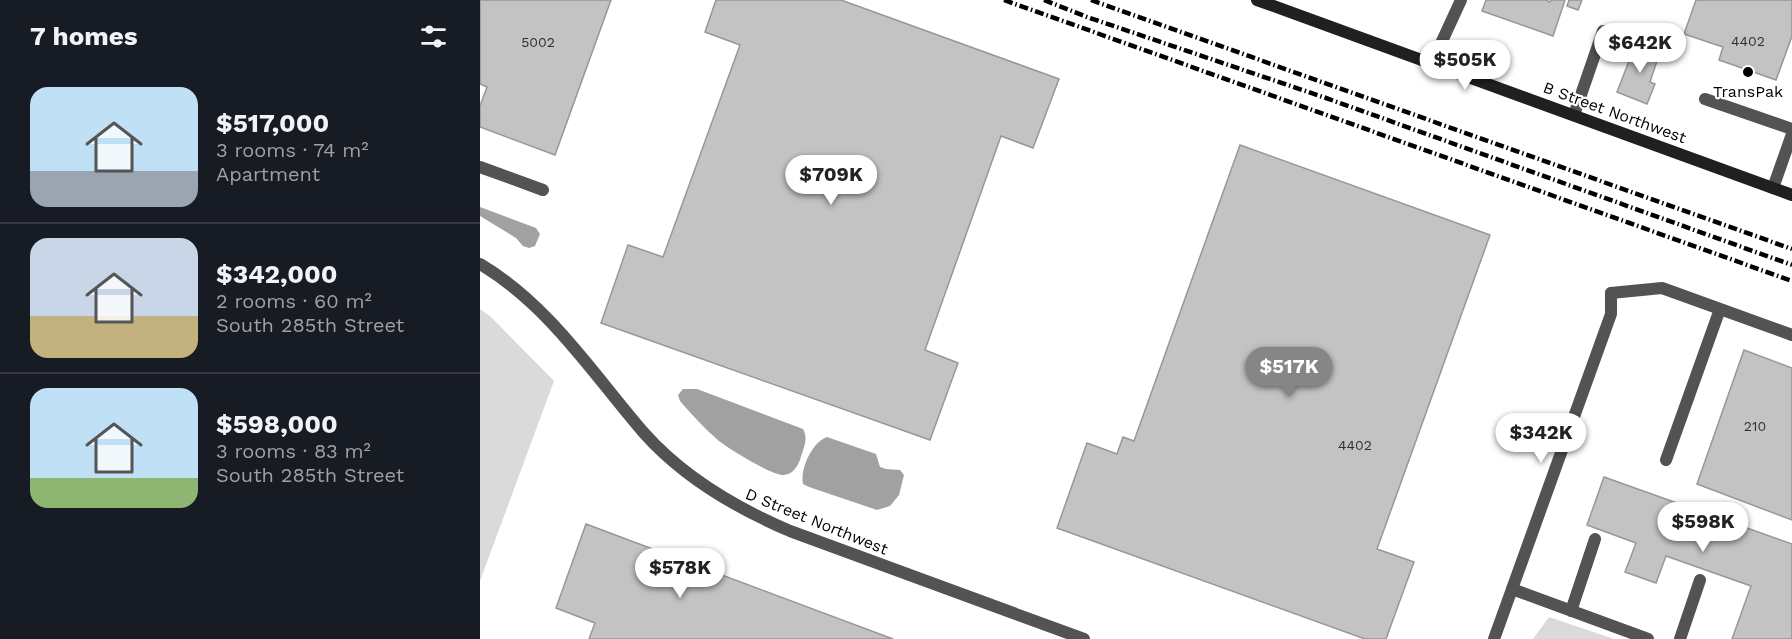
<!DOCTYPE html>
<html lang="en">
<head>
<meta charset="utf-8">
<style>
	body { margin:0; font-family:"Work Sans",sans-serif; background:#20242c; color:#f1f3f6; height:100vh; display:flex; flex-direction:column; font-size:22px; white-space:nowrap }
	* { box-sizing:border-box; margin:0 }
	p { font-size:20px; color:#9ea1a6 }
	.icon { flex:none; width:33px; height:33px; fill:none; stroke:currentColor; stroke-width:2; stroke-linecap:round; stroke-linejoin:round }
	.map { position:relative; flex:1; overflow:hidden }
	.details { display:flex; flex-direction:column; background:#171b24; width:480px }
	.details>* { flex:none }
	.price { position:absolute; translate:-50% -51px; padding:0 14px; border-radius:21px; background:#fff; color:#222; font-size:20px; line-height:39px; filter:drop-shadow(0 2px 3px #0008) }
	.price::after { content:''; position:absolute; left:50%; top:36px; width:18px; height:14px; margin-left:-9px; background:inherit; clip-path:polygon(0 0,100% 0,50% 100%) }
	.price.on { background:#858687; color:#fff }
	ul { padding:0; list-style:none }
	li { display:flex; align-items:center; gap:18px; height:150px; padding:0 30px }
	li+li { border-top:2px solid #363941 }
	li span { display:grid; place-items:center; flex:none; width:168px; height:120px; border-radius:18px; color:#555 }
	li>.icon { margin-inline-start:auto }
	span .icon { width:72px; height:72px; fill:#fffc; stroke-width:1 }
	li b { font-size:26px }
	h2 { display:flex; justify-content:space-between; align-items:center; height:72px; padding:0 30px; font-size:26px }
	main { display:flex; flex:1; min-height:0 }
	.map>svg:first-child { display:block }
	.green { fill:#dadada }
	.water { fill:#a1a1a1 }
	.building { fill:#c3c3c3; stroke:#979797; stroke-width:1.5 }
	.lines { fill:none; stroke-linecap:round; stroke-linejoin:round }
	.lane { stroke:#535353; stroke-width:12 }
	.street { stroke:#535353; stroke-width:12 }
	.secondary { stroke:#202020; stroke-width:12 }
	.rail { stroke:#000; stroke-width:4.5; stroke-dasharray:9 3 1.5 3; stroke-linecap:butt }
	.poi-dot { fill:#000; stroke:#fff; stroke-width:2 }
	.labels { text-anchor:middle; stroke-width:4.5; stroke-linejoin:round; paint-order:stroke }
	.number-label { font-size:14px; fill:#313131 }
	.poi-label { font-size:16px; fill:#000; stroke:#fff }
	.street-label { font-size:16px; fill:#000; stroke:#fff }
</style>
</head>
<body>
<main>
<section class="details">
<h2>7 homes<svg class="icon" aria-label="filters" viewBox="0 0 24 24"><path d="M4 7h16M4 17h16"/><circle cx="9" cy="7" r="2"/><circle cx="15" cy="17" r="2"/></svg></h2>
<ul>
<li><span style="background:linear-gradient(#bfe0f5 70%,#9aa5b1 0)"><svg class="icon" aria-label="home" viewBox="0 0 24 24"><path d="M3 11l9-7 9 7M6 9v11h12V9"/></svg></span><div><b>$517,000</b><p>3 rooms · 74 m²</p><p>Apartment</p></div></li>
<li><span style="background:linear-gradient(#c9d6e8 65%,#c2b280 0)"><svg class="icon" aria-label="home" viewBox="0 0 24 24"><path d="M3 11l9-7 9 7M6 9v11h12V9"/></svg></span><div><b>$342,000</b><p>2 rooms · 60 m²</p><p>South 285th Street</p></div></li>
<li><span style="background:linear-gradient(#bfe0f5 75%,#8fb573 0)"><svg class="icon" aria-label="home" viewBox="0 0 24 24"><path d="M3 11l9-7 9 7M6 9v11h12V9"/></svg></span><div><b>$598,000</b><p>3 rooms · 83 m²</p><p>South 285th Street</p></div></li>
</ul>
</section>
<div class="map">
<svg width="1312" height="639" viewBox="0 0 1312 639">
	<rect width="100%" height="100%" fill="#fff"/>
	<path class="green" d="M 0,309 L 11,317 L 74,381 L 0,581 Z
		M 1069,617 L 1134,639 L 1053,639 Z"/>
	<path class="water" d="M 0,207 L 56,228 L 60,234 L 55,246 L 49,248 L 43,246 L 36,238 L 0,216 Z
		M 203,389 L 217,389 L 323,429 C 329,439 323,449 320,460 C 317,467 313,474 304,475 C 293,476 249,449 239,441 C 225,429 212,415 200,401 L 198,395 Z
		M 347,437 L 396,454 L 400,467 L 406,469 L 420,470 L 424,475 L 419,495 L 410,506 L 397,510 L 329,487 L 323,484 C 320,469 332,442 347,437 Z"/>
	<path class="building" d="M 0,0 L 131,0 L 75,155 L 0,127 L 0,106 L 7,87 L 0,84 Z
		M 236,0 L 361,0 L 579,79 L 553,148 L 521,136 L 445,350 L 478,363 L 450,440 L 121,323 L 148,245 L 183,257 L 260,45 L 225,32 Z
		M 1006,0 L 1066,0 L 1070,2 L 1071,0 L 1085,0 L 1073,36 L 1002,11 Z
		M 1089,0 L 1102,0 L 1098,10 L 1087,6 Z
		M 1216,0 L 1312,0 L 1312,36 L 1296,80 L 1239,60 L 1243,47 L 1204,34 Z
		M 1156,43 L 1180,52 L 1170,82 L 1175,84 L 1167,104 L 1137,92 Z
		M 760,145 L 1010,235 L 897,549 L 934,562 L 906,639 L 885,639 L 577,528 L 607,443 L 637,454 L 643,437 L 654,441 Z
		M 1264,350 L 1312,368 L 1312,520 L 1217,484 Z
		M 1124,477 L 1312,544 L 1312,639 L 1252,639 L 1271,586 L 1186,556 L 1176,583 L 1145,572 L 1156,543 L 1107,525 Z
		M 106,524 L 413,639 L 109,639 L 115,623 L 76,608 Z"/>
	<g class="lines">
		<path class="lane" d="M 952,63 L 981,0
			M 1225,99 L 1312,129
			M 1094,115 L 1123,31
			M 0,167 L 63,190
			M 1293,188 L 1312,134
			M 1131,293 L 1182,288 L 1312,335
			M 1186,460 L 1240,309
			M 1032,589 L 1168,639
			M 1091,611 L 1115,539
			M 1200,639 L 1220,580"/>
		<path class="street" d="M 0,264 C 69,305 113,374 164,433 C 204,478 256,508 310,531 L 604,639
			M 1014,639 L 1131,314 L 1131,293"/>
		<path class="secondary" d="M 777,0 L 1312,195"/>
		<path class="rail" d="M 524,0 L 1312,281
			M 564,0 L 607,17 L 846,98 L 1312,265
			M 611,0 L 1312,249"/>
	</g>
	<circle class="poi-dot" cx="1268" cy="72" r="6"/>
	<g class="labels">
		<g class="number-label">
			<text x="1268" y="46">4402</text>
			<text x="58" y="47">5002</text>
			<text x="1275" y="431">210</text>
			<text x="875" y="450">4402</text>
		</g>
		<g class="poi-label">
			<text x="1268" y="97">TransPak</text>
		</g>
		<g class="street-label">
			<text transform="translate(1135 112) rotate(20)" y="6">B Street Northwest</text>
			<text transform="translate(337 521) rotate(22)" y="6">D Street Northwest</text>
		</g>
	</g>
</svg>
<b class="price" style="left:1160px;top:74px">$642K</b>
<b class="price" style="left:985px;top:91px">$505K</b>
<b class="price" style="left:351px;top:206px">$709K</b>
<b class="price on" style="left:809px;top:398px">$517K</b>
<b class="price" style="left:1061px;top:464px">$342K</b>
<b class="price" style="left:1223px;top:553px">$598K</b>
<b class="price" style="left:200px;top:599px">$578K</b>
</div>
</main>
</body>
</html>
